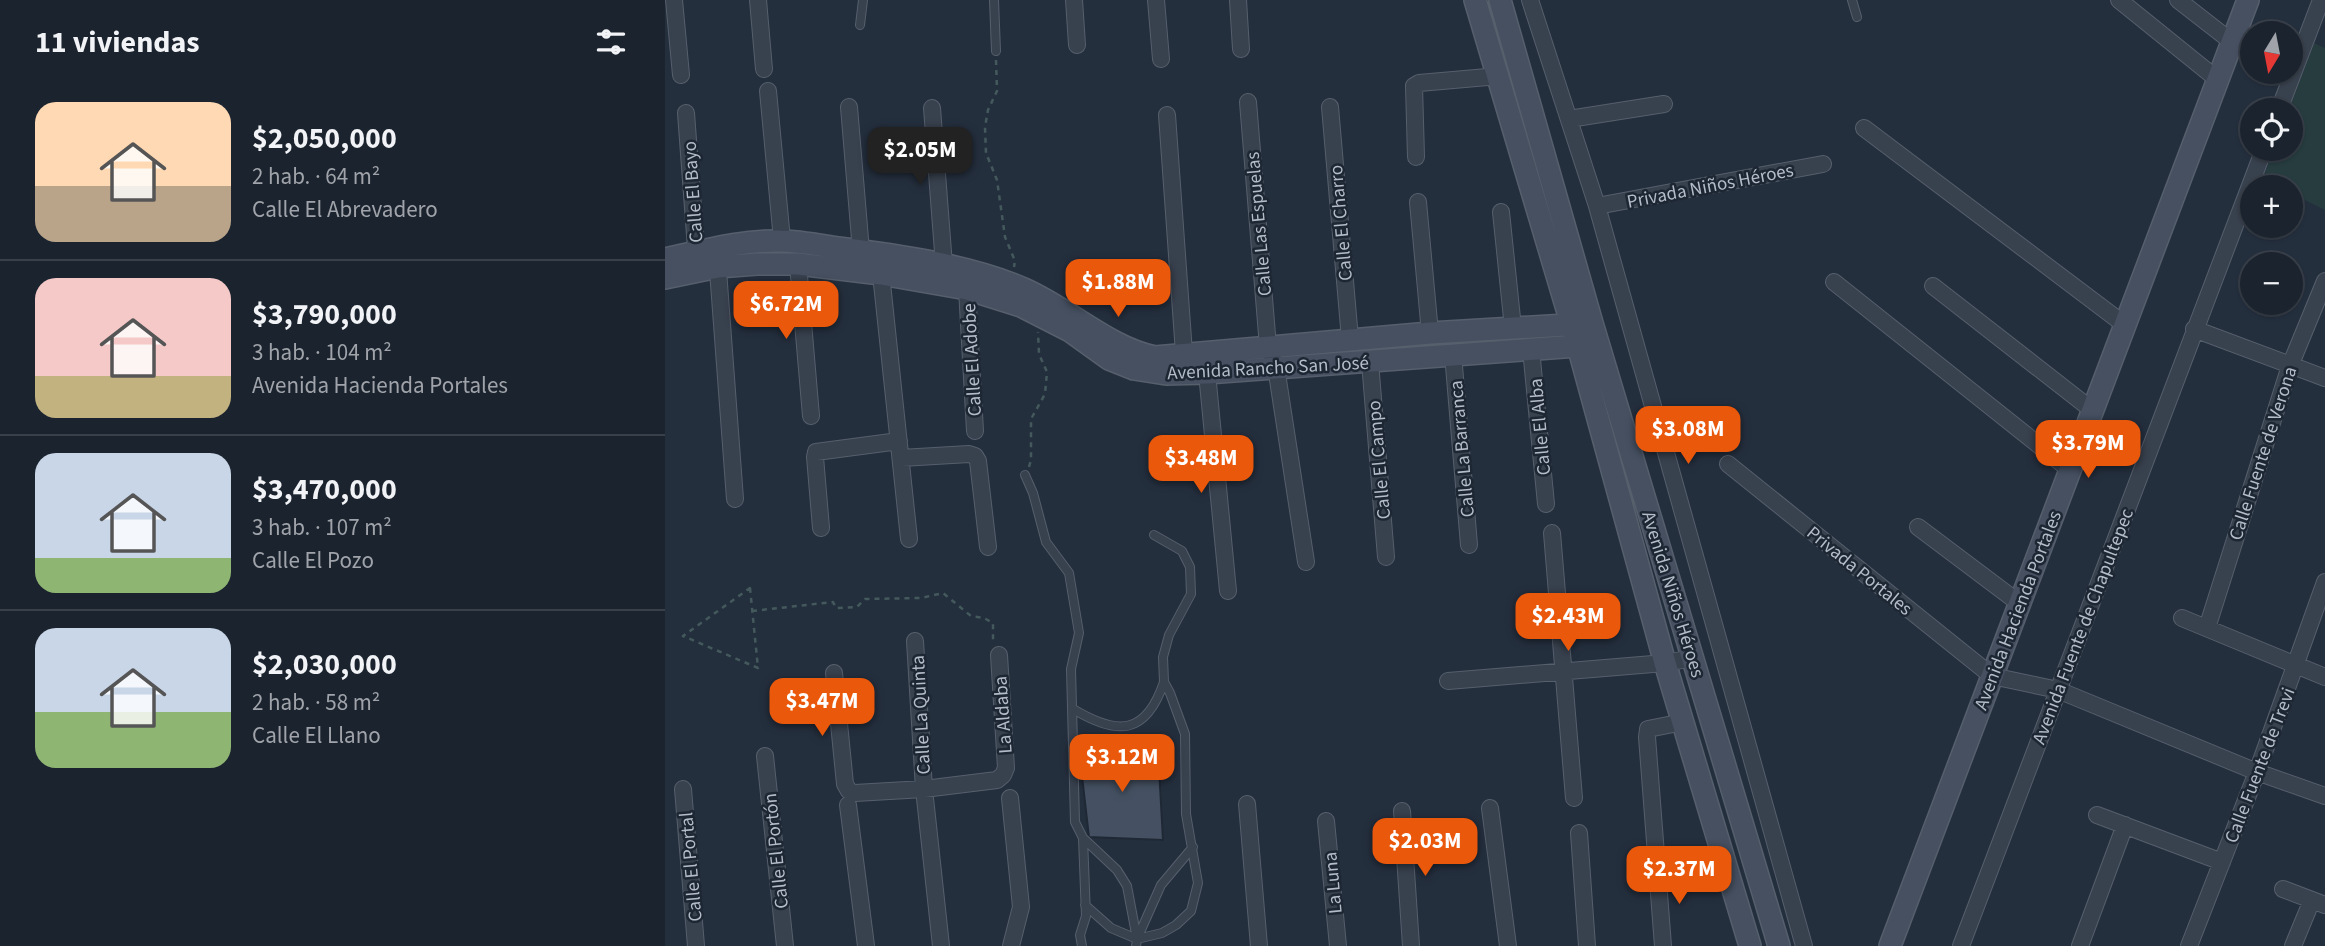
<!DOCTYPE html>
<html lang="es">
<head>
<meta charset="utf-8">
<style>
	body { margin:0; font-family:"Source Sans 3",sans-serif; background:#282f3a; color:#f1f3f6; height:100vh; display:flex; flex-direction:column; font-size:26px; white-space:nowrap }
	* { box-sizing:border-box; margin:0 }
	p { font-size:23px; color:#a0a4aa }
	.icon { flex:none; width:38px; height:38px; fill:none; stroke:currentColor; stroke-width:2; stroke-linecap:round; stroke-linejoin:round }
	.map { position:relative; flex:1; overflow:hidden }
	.drawer { display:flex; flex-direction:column; background:#1b232e; width:665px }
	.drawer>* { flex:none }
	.needle { width:46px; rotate:190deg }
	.fabs { position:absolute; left:1575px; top:21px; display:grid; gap:14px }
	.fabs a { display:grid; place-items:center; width:63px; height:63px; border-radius:50%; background:#1b232e; box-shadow:0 2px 5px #0004,0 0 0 2px #39404a; font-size:35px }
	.price { position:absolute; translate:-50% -60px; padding:0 16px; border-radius:14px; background:#ea580c; color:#fff; font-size:23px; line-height:46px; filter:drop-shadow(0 2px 4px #0008) }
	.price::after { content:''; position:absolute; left:50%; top:42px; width:21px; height:16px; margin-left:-10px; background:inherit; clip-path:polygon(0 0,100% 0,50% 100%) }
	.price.on { background:#222; color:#fff }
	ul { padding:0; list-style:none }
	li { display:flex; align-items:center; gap:21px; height:175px; padding:0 35px }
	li+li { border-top:2px solid #39404a }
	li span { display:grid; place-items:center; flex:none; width:196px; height:140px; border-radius:21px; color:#555 }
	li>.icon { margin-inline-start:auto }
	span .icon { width:84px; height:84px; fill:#fffc; stroke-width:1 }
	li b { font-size:30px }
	h2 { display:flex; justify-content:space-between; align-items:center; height:84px; padding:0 35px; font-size:30px }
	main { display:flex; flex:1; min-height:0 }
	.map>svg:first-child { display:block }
	.green { fill:#263c3f }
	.building { fill:#455162; stroke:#1f2835; stroke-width:2 }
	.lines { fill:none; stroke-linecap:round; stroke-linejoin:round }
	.lane-casing { stroke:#565f6c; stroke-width:10 }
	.street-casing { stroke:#565f6c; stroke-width:18 }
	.secondary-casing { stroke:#565f6c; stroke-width:24 }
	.path { stroke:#44595c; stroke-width:2.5; stroke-dasharray:5 5; stroke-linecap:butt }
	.lane { stroke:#38414e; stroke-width:8 }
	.street { stroke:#38414e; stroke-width:16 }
	.secondary { stroke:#465061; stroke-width:21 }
	.labels { text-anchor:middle; stroke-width:5; stroke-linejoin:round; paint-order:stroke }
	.street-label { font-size:19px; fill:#b4bcc9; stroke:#1d2633 }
</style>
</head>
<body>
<main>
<section class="drawer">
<h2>11 viviendas<svg class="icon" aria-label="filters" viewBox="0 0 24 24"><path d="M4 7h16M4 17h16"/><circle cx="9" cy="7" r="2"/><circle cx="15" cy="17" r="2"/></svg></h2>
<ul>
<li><span style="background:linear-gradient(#ffd9b3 60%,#b9a48a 0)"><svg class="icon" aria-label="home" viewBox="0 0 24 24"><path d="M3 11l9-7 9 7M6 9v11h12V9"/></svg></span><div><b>$2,050,000</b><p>2 hab. · 64 m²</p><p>Calle El Abrevadero</p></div></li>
<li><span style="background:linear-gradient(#f6c9c9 70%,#c2b280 0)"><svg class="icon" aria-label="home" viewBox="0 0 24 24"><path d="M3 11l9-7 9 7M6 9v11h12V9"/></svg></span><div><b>$3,790,000</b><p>3 hab. · 104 m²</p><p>Avenida Hacienda Portales</p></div></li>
<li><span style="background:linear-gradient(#c9d6e8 75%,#8fb573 0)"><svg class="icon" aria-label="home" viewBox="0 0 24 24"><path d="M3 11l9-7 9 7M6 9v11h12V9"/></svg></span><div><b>$3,470,000</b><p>3 hab. · 107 m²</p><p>Calle El Pozo</p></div></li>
<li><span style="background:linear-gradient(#c9d6e8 60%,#8fb573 0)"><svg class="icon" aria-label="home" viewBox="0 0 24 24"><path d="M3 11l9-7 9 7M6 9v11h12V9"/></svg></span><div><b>$2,030,000</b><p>2 hab. · 58 m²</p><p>Calle El Llano</p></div></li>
</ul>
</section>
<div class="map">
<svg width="1660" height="946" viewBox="0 0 1660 946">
	<rect width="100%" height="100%" fill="#242f3e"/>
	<path class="green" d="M 1649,43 L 1660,48 L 1660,210 L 1626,193 L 1626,187 L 1614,187 L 1598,179 L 1609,149 L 1626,149 L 1626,110 L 1624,110 Z"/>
	<path class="building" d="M 414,750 L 493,750 L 498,840 L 424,837 Z"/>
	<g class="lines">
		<defs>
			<path id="lane" d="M 329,0 L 331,51
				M 1187,0 L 1192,17
				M 195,25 L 198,0
				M 360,475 L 368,493 L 381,542 L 404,573 L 414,633 L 406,669 L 410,822 L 418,838 L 421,916 L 415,935 L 417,946
				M 408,709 C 453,736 481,735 499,682
				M 418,838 L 452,870 L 462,886 L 472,939 L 471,946
				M 420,905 L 446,928 L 472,939 L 496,885 L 528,847
				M 472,939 L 497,933 L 511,925 L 526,911 L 533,883 L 521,814 L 520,734 L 505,693 L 499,682 L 498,657 L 504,635 L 526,594 L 525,567 L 517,551 L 489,535"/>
			<path id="street" d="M 9,0 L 16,75
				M 93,0 L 99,69
				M 409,0 L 412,45
				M 491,0 L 496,59
				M 573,0 L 576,49
				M 865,0 L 932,206 L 1139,946
				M 1454,0 L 1553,80
				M 1513,0 L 1567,42
				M 103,91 L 117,240
				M 583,102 L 603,347 L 611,367 L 641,562
				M 184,107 L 196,251
				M 665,107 L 685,339
				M 267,108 L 279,265
				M 1614,110 L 1656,0
				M 21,113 L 32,262
				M 502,115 L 519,353
				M 904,119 L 999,104
				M 1199,128 L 1460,325
				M 751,157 L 749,86 L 754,83 L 834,76
				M 753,202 L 765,333
				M 932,206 L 1158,164
				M 836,212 L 848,328
				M 52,257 L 70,499
				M 133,264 L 146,416
				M 216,274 L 244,539
				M 1169,282 L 1405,470
				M 1268,286 L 1427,410
				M 302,289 L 310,431
				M 1529,329 L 1660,378
				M 866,349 L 881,504
				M 788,354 L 804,545
				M 705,362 L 721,557
				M 542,373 L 563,591
				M 236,458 L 304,454 L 310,456 L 313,461 L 323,547
				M 1063,464 L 1327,676 L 1393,690 L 1592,772 L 1660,796
				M 1253,527 L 1354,603
				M 156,528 L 150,457 L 151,452 L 234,441
				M 887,533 L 909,798
				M 1517,618 L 1660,677
				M 1542,628 L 1625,366 L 1660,281
				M 250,641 L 259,789 L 276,946
				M 169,673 L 180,784 L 184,791 L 190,793 L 259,789 L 332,780 L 338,775 L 341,768 L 334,655
				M 783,681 L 1000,663 L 1028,658
				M 100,756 L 120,946
				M 18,789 L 31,946
				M 345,798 L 356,907 L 346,946
				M 582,804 L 594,946
				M 183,805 L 201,946
				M 825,808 L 843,946
				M 737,811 L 746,946
				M 1432,815 L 1557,862
				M 661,821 L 673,946
				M 914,833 L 922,946
				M 1618,889 L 1660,905
				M 998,946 L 982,737 L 983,729 L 1018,722
				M 1296,946 L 1599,149
				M 1415,946 L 1460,825
				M 1524,946 L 1592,772 L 1660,582
				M 1628,946 L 1647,900"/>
			<path id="secondary" d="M 810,0 L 913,346 L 1000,663 L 1085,946
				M 835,0 L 927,323 L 1114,946
				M 0,259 C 38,251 76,240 115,241 C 134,241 154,245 173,248 C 231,255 305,265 359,289 C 403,308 444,348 490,357 L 765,333 L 918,324
				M 0,278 L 53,267 L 92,264 L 133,264 L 216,274 L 302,289 L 356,306 L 405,331 L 444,359 L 469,369 L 501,374 L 542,373 L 926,345
				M 1225,946 L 1583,0"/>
		</defs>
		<use href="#lane" class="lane-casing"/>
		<use href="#street" class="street-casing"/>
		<use href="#secondary" class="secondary-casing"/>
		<path class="path" d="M 331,60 L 332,91 L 323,110 L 320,127 L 321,153 L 332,180 L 340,237 L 350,261 L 349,267
			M 364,467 L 366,460 L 366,419 L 380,394 L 382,372 L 374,354 L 373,332
			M 85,588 L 93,668 L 18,636 Z
			M 87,611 L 168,602 L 171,608 L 192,607 L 200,599 L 256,598 L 278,593 L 306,616 L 319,618 L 328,623 L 328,642"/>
		<use href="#lane" class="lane"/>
		<use href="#street" class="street"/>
		<use href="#secondary" class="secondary"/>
	</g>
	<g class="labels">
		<g class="street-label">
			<text transform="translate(1045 185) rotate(-11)" y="7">Privada Niños Héroes</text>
			<text transform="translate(27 192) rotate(-94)" y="7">Calle El Bayo</text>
			<text transform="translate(675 223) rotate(-95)" y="7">Calle El Charro</text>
			<text transform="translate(593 224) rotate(-95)" y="7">Calle Las Espuelas</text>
			<text transform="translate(306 360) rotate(-93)" y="7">Calle El Adobe</text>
			<text transform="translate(603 367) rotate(-3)" y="7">Avenida Rancho San José</text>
			<text transform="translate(874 427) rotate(-95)" y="7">Calle El Alba</text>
			<text transform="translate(796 449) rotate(-95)" y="7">Calle La Barranca</text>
			<text transform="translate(1597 453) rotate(-72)" y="7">Calle Fuente de Verona</text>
			<text transform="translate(713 460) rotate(-95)" y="7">Calle El Campo</text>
			<text transform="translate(1195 570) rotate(39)" y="7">Privada Portales</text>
			<text transform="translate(1009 594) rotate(73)" y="7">Avenida Niños Héroes</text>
			<text transform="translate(1352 610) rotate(-69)" y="7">Avenida Hacienda Portales</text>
			<text transform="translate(1417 626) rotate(-69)" y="7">Avenida Fuente de Chapultepec</text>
			<text transform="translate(255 715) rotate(-93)" y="7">Calle La Quinta</text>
			<text transform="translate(337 715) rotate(-94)" y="7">La Aldaba</text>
			<text transform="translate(1594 765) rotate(-69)" y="7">Calle Fuente de Trevi</text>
			<text transform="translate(110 851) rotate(-96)" y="7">Calle El Portón</text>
			<text transform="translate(25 867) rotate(-95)" y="7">Calle El Portal</text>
			<text transform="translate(667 883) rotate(-95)" y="7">La Luna</text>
		</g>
	</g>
</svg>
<div class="fabs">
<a><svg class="needle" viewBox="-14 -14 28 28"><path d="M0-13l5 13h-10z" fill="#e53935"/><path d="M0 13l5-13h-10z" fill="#a0a4aa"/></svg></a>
<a><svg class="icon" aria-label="locate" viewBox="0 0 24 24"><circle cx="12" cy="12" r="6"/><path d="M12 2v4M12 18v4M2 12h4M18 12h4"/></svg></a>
<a>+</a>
<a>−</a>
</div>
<b class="price on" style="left:255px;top:187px">$2.05M</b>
<b class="price" style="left:453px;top:319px">$1.88M</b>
<b class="price" style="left:121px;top:341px">$6.72M</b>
<b class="price" style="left:1023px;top:466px">$3.08M</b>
<b class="price" style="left:1423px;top:480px">$3.79M</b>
<b class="price" style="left:536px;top:495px">$3.48M</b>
<b class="price" style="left:903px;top:653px">$2.43M</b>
<b class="price" style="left:157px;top:738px">$3.47M</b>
<b class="price" style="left:457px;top:794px">$3.12M</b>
<b class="price" style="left:760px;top:878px">$2.03M</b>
<b class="price" style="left:1014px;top:906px">$2.37M</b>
</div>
</main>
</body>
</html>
